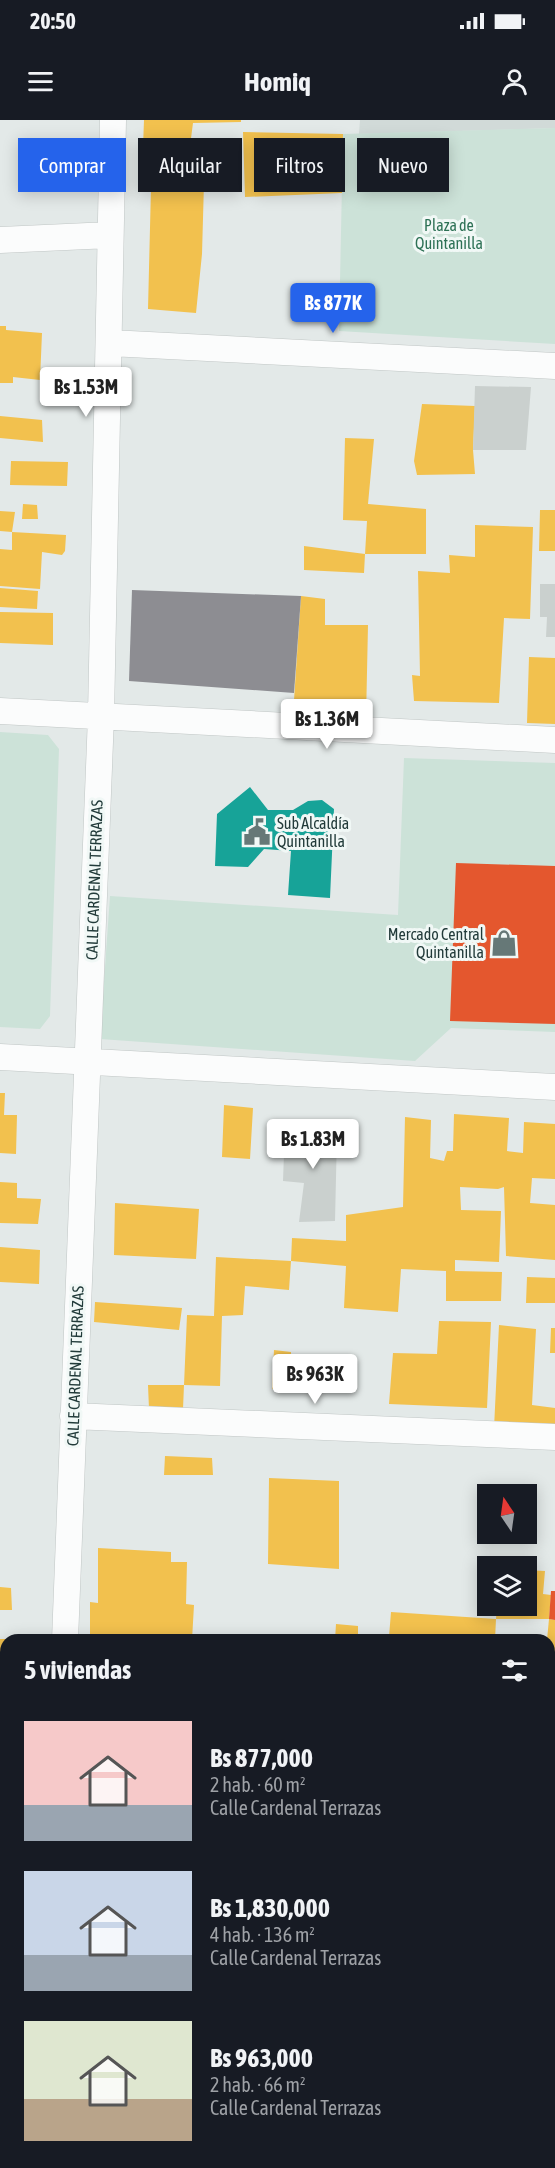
<!DOCTYPE html>
<html lang="es">
<head>
<meta charset="utf-8">
<style>
	body { margin:0; font-family:"Asap Condensed",sans-serif; background:#20242c; color:#f1f3f6; height:100vh; display:flex; flex-direction:column; font-size:22px; white-space:nowrap }
	* { box-sizing:border-box; margin:0 }
	p { font-size:20px; color:#9ea1a6 }
	.icon { flex:none; width:33px; height:33px; fill:none; stroke:currentColor; stroke-width:2; stroke-linecap:round; stroke-linejoin:round }
	.map { position:relative; flex:1; overflow:hidden }
	.panel { position:absolute; left:0px; top:1514px; width:555px; height:536px; display:flex; flex-direction:column; background:#171b24; border-radius:18px 18px 0 0; box-shadow:0 3px 15px #0003 }
	.panel>* { flex:none }
	.banner { position:absolute; left:18px; top:18px; width:519px; height:54px; display:flex; gap:12px }
	.needle { width:39px; rotate:347deg }
	.buttons { position:absolute; left:477px; top:1364px; display:grid; gap:12px }
	.buttons a { display:grid; place-items:center; width:60px; height:60px; border-radius:0px; background:#171b24; box-shadow:0 3px 15px #0003; font-size:30px }
	.price { position:absolute; translate:-50% -51px; padding:0 14px; border-radius:6px; background:#fff; color:#222; font-size:20px; line-height:39px; filter:drop-shadow(0 2px 3px #0008) }
	.price::after { content:''; position:absolute; left:50%; top:36px; width:18px; height:14px; margin-left:-9px; background:inherit; clip-path:polygon(0 0,100% 0,50% 100%) }
	.price.on { background:#2563eb; color:#fff }
	ul { padding:0; list-style:none }
	li { display:flex; align-items:center; gap:18px; height:150px; padding:0 24px }
	li span { display:grid; place-items:center; flex:none; width:168px; height:120px; border-radius:0px; color:#555 }
	li>.icon { margin-inline-start:auto }
	span .icon { width:72px; height:72px; fill:#fffc; stroke-width:1 }
	li b { font-size:26px }
	h2 { display:flex; justify-content:space-between; align-items:center; height:72px; padding:0 24px; font-size:26px }
	.chip { padding:0 21px; border-radius:0px; background:#171b24; box-shadow:0 3px 15px #0003; font-size:21px; line-height:54px }
	.chip.on { background:#2563eb; color:#fff }
	.status { display:flex; justify-content:space-between; align-items:center; height:42px; padding:0 30px; background:#171b24; direction:ltr }
	.status svg { height:16px; fill:currentColor }
	header { display:flex; justify-content:space-between; align-items:center; height:78px; padding:0 24px; background:#171b24; font-size:27px; font-weight:700 }
	.map>svg:first-child { display:block }
	.built { fill:#d1dad8 }
	.green { fill:#cce2d8 }
	.homes { fill:#f2c14e }
	.shops { fill:#e4572e }
	.public { fill:#17a398 }
	.industry { fill:#8d8d92 }
	.building { fill:#cad0ce }
	.lines { fill:none; stroke-linecap:round; stroke-linejoin:round }
	.street-casing { stroke:#c0c6c5; stroke-width:27 }
	.primary-casing { stroke:#bcc5c4; stroke-width:34 }
	.street { stroke:#fbfcfc; stroke-width:26 }
	.primary { stroke:#cdd5d4; stroke-width:33 }
	.labels { text-anchor:middle; stroke-width:6; stroke-linejoin:round; paint-order:stroke }
	.park-label { font-size:16px; fill:#2d7155; stroke:#f1f8f6 }
	.poi-label { font-size:16px; fill:#223b3a; stroke:#f1f8f6; text-anchor:start }
	.street-label { font-size:16px; fill:#223b3a; stroke:#f1f8f6 }
</style>
</head>
<body>
<div class="status"><b>20:50</b><svg viewBox="0 0 49 12"><path d="M0 12V9h3v3zM5 12V6h3v6zM10 12V3h3v9zM15 12V0h3v12zM26 1h20v11H26zM47 4h2v5h-2z"/></svg></div>
<header><svg class="icon" aria-label="menu" viewBox="0 0 24 24"><path d="M4 6h16M4 12h16M4 18h16"/></svg>Homiq<svg class="icon" aria-label="person" viewBox="0 0 24 24"><circle cx="12" cy="8" r="4"/><path d="M4 21q1-7 8-7t8 7"/></svg></header>
<div class="map">
<svg width="555" height="2048" viewBox="0 0 555 2048">
	<rect width="100%" height="100%" fill="#e3e9e8"/>
	<path class="built" d="M 360,0 L 555,0 L 555,8 L 359,14 Z"/>
	<path class="green" d="M 555,8 L 555,224 L 339,211 L 343,14 Z
		M 0,612 L 48,615 L 59,629 L 50,896 L 40,909 L 0,907 Z
		M 404,638 L 555,643 L 555,912 L 451,908 L 415,941 L 100,919 L 110,776 L 398,795 Z"/>
	<path class="homes" d="M 144,0 L 241,0 L 241,2 L 193,3 L 190,26 L 205,27 L 202,134 L 196,193 L 148,189 L 152,27 L 143,27 Z
		M 243,12 L 343,14 L 342,73 L 245,77 Z
		M 0,206 L 6,206 L 6,210 L 42,213 L 40,260 L 13,257 L 13,263 L 0,263 Z
		M 422,284 L 475,286 L 473,330 L 475,354 L 417,355 L 414,341 Z
		M 0,296 L 42,300 L 43,322 L 0,318 Z
		M 345,318 L 374,319 L 368,384 L 426,389 L 426,434 L 365,434 L 367,401 L 343,400 Z
		M 11,341 L 68,342 L 67,366 L 10,365 Z
		M 23,384 L 37,385 L 38,399 L 22,399 Z
		M 540,390 L 555,390 L 555,431 L 539,431 Z
		M 0,391 L 15,392 L 12,412 L 66,415 L 65,431 L 62,435 L 42,432 L 40,469 L 0,466 L 0,429 L 12,430 L 12,412 L 0,411 Z
		M 475,405 L 533,407 L 530,499 L 504,498 L 499,583 L 414,581 L 412,555 L 420,556 L 418,451 L 450,453 L 449,435 L 475,437 Z
		M 304,426 L 365,434 L 364,453 L 304,450 Z
		M 0,468 L 38,471 L 37,489 L 0,487 Z
		M 301,476 L 325,479 L 325,505 L 368,505 L 366,599 L 293,595 Z
		M 0,492 L 53,493 L 53,525 L 0,523 Z
		M 529,537 L 555,538 L 555,604 L 527,603 Z
		M 0,973 L 5,973 L 4,995 L 17,995 L 16,1034 L 0,1033 Z
		M 224,985 L 253,988 L 250,1039 L 222,1037 Z
		M 454,994 L 509,998 L 507,1031 L 523,1033 L 524,1002 L 555,1004 L 555,1059 L 532,1058 L 530,1083 L 555,1085 L 555,1140 L 506,1136 L 504,1067 L 498,1069 L 460,1067 L 461,1090 L 501,1091 L 499,1142 L 455,1140 L 455,1151 L 502,1152 L 501,1181 L 446,1181 L 446,1151 L 401,1149 L 398,1192 L 344,1188 L 346,1146 L 291,1141 L 292,1118 L 346,1121 L 346,1095 L 403,1087 L 405,997 L 431,1000 L 430,1038 L 444,1041 L 447,1031 L 453,1031 Z
		M 0,1062 L 17,1063 L 17,1078 L 41,1079 L 38,1104 L 0,1103 Z
		M 115,1083 L 199,1089 L 196,1139 L 114,1135 Z
		M 0,1127 L 40,1130 L 39,1164 L 0,1162 Z
		M 216,1137 L 291,1141 L 289,1170 L 245,1166 L 243,1195 L 222,1196 L 220,1266 L 184,1265 L 187,1195 L 214,1196 Z
		M 527,1157 L 555,1158 L 555,1183 L 526,1183 Z
		M 95,1182 L 182,1188 L 179,1210 L 94,1202 Z
		M 439,1201 L 491,1202 L 487,1288 L 389,1284 L 393,1233 L 437,1234 Z
		M 499,1205 L 536,1209 L 532,1285 L 555,1288 L 555,1309 L 494,1308 Z
		M 551,1208 L 555,1208 L 555,1233 L 550,1233 Z
		M 274,1230 L 291,1232 L 291,1270 L 272,1269 Z
		M 148,1265 L 184,1265 L 183,1289 L 149,1289 Z
		M 165,1336 L 212,1338 L 213,1355 L 164,1355 Z
		M 269,1358 L 339,1361 L 339,1449 L 268,1444 Z
		M 98,1428 L 171,1432 L 171,1442 L 187,1442 L 186,1484 L 194,1485 L 192,1520 L 90,1520 L 90,1482 L 98,1483 Z
		M 526,1450 L 545,1451 L 543,1474 L 551,1475 L 549,1499 L 496,1499 L 497,1485 L 526,1485 Z
		M 0,1467 L 11,1468 L 12,1490 L 0,1490 Z
		M 391,1492 L 496,1499 L 495,1520 L 389,1517 Z
		M 549,1499 L 555,1500 L 555,1549 L 549,1549 L 549,1520 L 547,1520 Z
		M 336,1504 L 358,1506 L 358,1520 L 335,1520 Z
		M 0,1519 L 6,1519 L 6,1577 L 0,1577 Z
		M 549,1775 L 555,1775 L 555,1843 L 549,1843 Z"/>
	<path class="shops" d="M 456,743 L 555,746 L 555,904 L 450,901 Z
		M 551,1471 L 555,1471 L 555,1500 L 549,1499 Z
		M 549,1549 L 555,1549 L 555,1646 L 549,1646 Z"/>
	<path class="public" d="M 250,667 L 268,690 L 293,690 L 308,681 L 322,680 L 334,689 L 330,778 L 288,775 L 291,731 L 264,729 L 248,747 L 215,746 L 217,694 Z"/>
	<path class="industry" d="M 132,470 L 301,476 L 294,573 L 129,561 Z"/>
	<path class="building" d="M 475,266 L 531,267 L 526,330 L 473,330 Z
		M 540,464 L 555,464 L 555,517 L 546,517 L 547,497 L 540,497 Z
		M 285,1006 L 325,1006 L 337,1014 L 335,1101 L 299,1102 L 304,1063 L 283,1061 Z
		M 0,1851 L 6,1851 L 6,1881 L 4,1881 L 4,1875 L 0,1875 Z"/>
	<g class="lines">
		<defs>
			<path id="street" d="M 0,120 L 110,115
				M 110,223 L 555,246
				M 0,591 L 555,620
				M 0,937 L 555,967
				M 73,1296 L 555,1317
				M 65,1520 L 101,596 L 113,0
				M 0,1959 L 6,1960
				M 36,2048 L 36,2043"/>
			<path id="primary" d="M 0,1647 L 6,1648
				M 549,1668 L 555,1669
				M 0,1703 L 6,1704
				M 549,1719 L 555,1719"/>
		</defs>
		<use href="#street" class="street-casing"/>
		<use href="#primary" class="primary-casing"/>
		<use href="#street" class="street"/>
		<use href="#primary" class="primary"/>
	</g>
	<defs>
		<symbol id="civic-bare" viewBox="-9 -9 18 18"><path d="M-.6-6.5H3V-4.5H.6V-3L4-1V1h2V6H-6V1h2V-1L-.6-3ZM-1.2 2.5V6h2.4V2.5Z" fill="#667877" stroke="#f1f8f6" stroke-width="2.5" paint-order="stroke"/></symbol>
		<symbol id="shop-bare" viewBox="-9 -9 18 18"><path d="M-5-2.5h2.3a2.7 3.5 0 0 1 5.4 0H5L5.5 6h-11ZM-1.5-2.5h3a1.5 2.3 0 0 0-3 0Z" fill="#667877" stroke="#f1f8f6" stroke-width="2.5" paint-order="stroke"/></symbol>
	</defs>
	<g fill-rule="evenodd">
		<use href="#civic-bare" x="238" y="693" width="38" height="38"/>
		<use href="#shop-bare" x="485" y="804" width="38" height="38"/>
	</g>
	<g class="labels">
		<g class="park-label">
			<text x="449" y="111">Plaza de<tspan x="449" dy="18">Quintanilla</tspan></text>
		</g>
		<g class="poi-label">
			<text x="277" y="709">Sub Alcaldía<tspan x="277" dy="18">Quintanilla</tspan></text>
			<text x="484" y="820" text-anchor="end">Mercado Central<tspan x="484" dy="18">Quintanilla</tspan></text>
		</g>
		<g class="street-label">
			<text transform="translate(94 760) rotate(-88)" y="6">CALLE CARDENAL TERRAZAS</text>
			<text transform="translate(75 1246) rotate(-88)" y="6">CALLE CARDENAL TERRAZAS</text>
		</g>
	</g>
</svg>
<div class="buttons">
<a><svg class="needle" viewBox="-14 -14 28 28"><path d="M0-13l5 13h-10z" fill="#e53935"/><path d="M0 13l5-13h-10z" fill="#9ea1a6"/></svg></a>
<a><svg class="icon" aria-label="layers" viewBox="0 0 24 24"><path d="M12 4l9 5-9 5-9-5zM3 14l9 5 9-5"/></svg></a>
</div>
<b class="price on" style="left:333px;top:214px">Bs 877K</b>
<b class="price" style="left:86px;top:298px">Bs 1.53M</b>
<b class="price" style="left:327px;top:630px">Bs 1.36M</b>
<b class="price" style="left:313px;top:1050px">Bs 1.83M</b>
<b class="price" style="left:315px;top:1285px">Bs 963K</b>
<div class="banner">
<a class="chip on">Comprar</a>
<a class="chip">Alquilar</a>
<a class="chip">Filtros</a>
<a class="chip">Nuevo</a>
</div>
<section class="panel">
<h2>5 viviendas<svg class="icon" aria-label="filters" viewBox="0 0 24 24"><path d="M4 7h16M4 17h16"/><circle cx="9" cy="7" r="2"/><circle cx="15" cy="17" r="2"/></svg></h2>
<ul>
<li><span style="background:linear-gradient(#f6c9c9 70%,#9aa5b1 0)"><svg class="icon" aria-label="home" viewBox="0 0 24 24"><path d="M3 11l9-7 9 7M6 9v11h12V9"/></svg></span><div><b>Bs 877,000</b><p>2 hab. · 60 m²</p><p>Calle Cardenal Terrazas</p></div></li>
<li><span style="background:linear-gradient(#c9d6e8 70%,#9aa5b1 0)"><svg class="icon" aria-label="home" viewBox="0 0 24 24"><path d="M3 11l9-7 9 7M6 9v11h12V9"/></svg></span><div><b>Bs 1,830,000</b><p>4 hab. · 136 m²</p><p>Calle Cardenal Terrazas</p></div></li>
<li><span style="background:linear-gradient(#dfe7d0 65%,#b9a48a 0)"><svg class="icon" aria-label="home" viewBox="0 0 24 24"><path d="M3 11l9-7 9 7M6 9v11h12V9"/></svg></span><div><b>Bs 963,000</b><p>2 hab. · 66 m²</p><p>Calle Cardenal Terrazas</p></div></li>
</ul>
</section>
</div>
</body>
</html>
